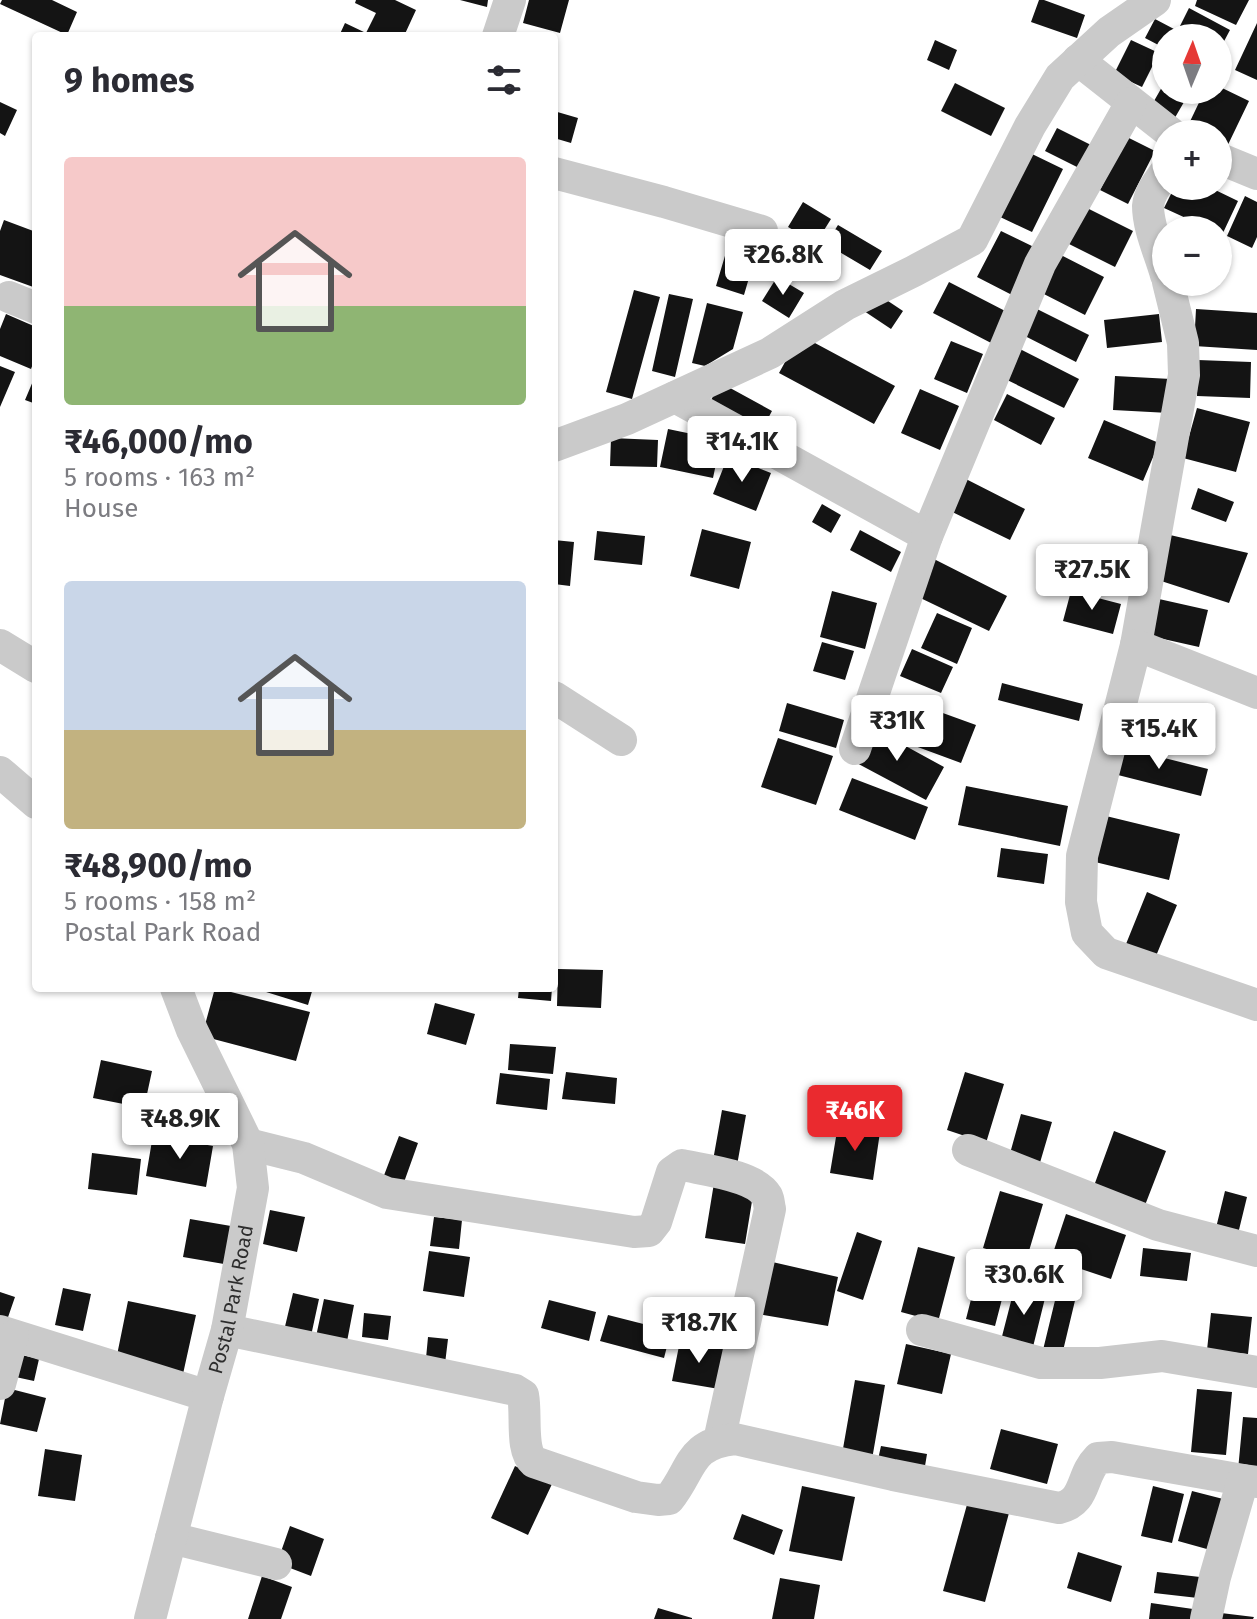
<!DOCTYPE html>
<html lang="en">
<head>
<meta charset="utf-8">
<style>
	body { margin:0; font-family:"Fira Sans",sans-serif; background:#f7f7f7; color:#2b2b33; height:100vh; display:flex; flex-direction:column; font-size:30px; white-space:nowrap }
	* { box-sizing:border-box; margin:0 }
	p { font-size:26px; color:#7c7c81 }
	.icon { flex:none; width:44px; height:44px; fill:none; stroke:currentColor; stroke-width:2; stroke-linecap:round; stroke-linejoin:round }
	.map { position:relative; flex:1; overflow:hidden }
	.panel { position:absolute; left:32px; top:32px; width:526px; height:960px; display:flex; flex-direction:column; background:#fff; border-radius:8px; box-shadow:0 2px 6px #0004 }
	.panel>* { flex:none }
	.needle { width:52px; rotate:2deg }
	.buttons { position:absolute; left:1152px; top:24px; display:grid; gap:16px }
	.buttons a { display:grid; place-items:center; width:80px; height:80px; border-radius:50%; background:#fff; box-shadow:0 2px 6px #0004; font-size:40px }
	.price { position:absolute; translate:-50% -68px; padding:0 18px; border-radius:8px; background:#fff; color:#222; font-size:26px; line-height:52px; filter:drop-shadow(0 2px 4px #0008) }
	.price::after { content:''; position:absolute; left:50%; top:48px; width:24px; height:18px; margin-left:-12px; background:inherit; clip-path:polygon(0 0,100% 0,50% 100%) }
	.price.selected { background:#ea2a2f; color:#fff }
	ul { padding:0; list-style:none }
	li { display:grid; align-content:center; gap:16px; height:424px; padding:0 32px }
	li span { display:grid; place-items:center; height:248px; border-radius:8px; color:#555 }
	li>.icon { margin-inline-start:auto }
	span .icon { width:144px; height:144px; fill:#fffc; stroke-width:1 }
	li b { font-size:34px }
	h2 { display:flex; justify-content:space-between; align-items:center; height:96px; padding:0 32px; font-size:34px }
	.map>svg:first-child { display:block }
	.building { fill:#141414 }
	.lines { fill:none; stroke-linecap:round; stroke-linejoin:round }
	.street { stroke:#cacaca; stroke-width:32 }
	.labels { text-anchor:middle; stroke-width:8; stroke-linejoin:round; paint-order:stroke }
	.street-label { font-size:20px; fill:#2d2d2d; stroke:#fff }
</style>
</head>
<body>
<div class="map">
<svg width="1257" height="1619" viewBox="0 0 1257 1619">
	<rect width="100%" height="100%" fill="#fff"/>
	<path class="building" d="M 2,0 L 52,0 L 77,12 L 67,35 L 0,4 Z
		M 356,0 L 395,0 L 416,10 L 404,36 L 339,36 L 345,23 L 366,33 L 376,13 L 355,3 Z
		M 460,0 L 488,0 L 487,7 Z
		M 529,0 L 569,0 L 560,33 L 523,23 Z
		M 1039,0 L 1044,0 L 1085,15 L 1077,38 L 1031,22 Z
		M 1197,0 L 1249,0 L 1236,25 L 1195,6 Z
		M 1189,8 L 1230,30 L 1221,47 L 1218,46 L 1218,38 L 1203,38 L 1180,26 Z
		M 1155,19 L 1191,38 L 1166,38 L 1166,49 L 1145,38 Z
		M 1257,23 L 1257,80 L 1235,70 Z
		M 935,40 L 957,50 L 949,70 L 927,60 Z
		M 1131,40 L 1159,53 L 1142,87 L 1114,74 Z
		M 1166,80 L 1166,90 L 1191,90 L 1173,121 L 1150,108 Z
		M 955,83 L 1005,108 L 991,136 L 941,111 Z
		M 1218,86 L 1249,101 L 1224,153 L 1218,150 L 1218,134 L 1184,134 L 1205,90 L 1218,90 Z
		M 0,102 L 17,110 L 5,136 L 0,133 Z
		M 554,111 L 578,118 L 571,143 L 554,138 Z
		M 1057,128 L 1091,145 L 1079,168 L 1045,151 Z
		M 1127,137 L 1155,151 L 1128,204 L 1100,190 Z
		M 1030,153 L 1063,169 L 1032,232 L 998,216 Z
		M 1175,186 L 1207,186 L 1238,201 L 1222,235 L 1218,233 L 1218,230 L 1212,230 L 1164,208 Z
		M 1245,196 L 1257,202 L 1257,237 L 1252,248 L 1227,236 Z
		M 803,202 L 831,219 L 816,243 L 788,227 Z
		M 1083,206 L 1133,231 L 1115,267 L 1065,242 Z
		M 4,220 L 36,232 L 36,288 L 0,275 L 0,231 Z
		M 838,225 L 882,251 L 870,270 L 826,244 Z
		M 1001,231 L 1036,248 L 1012,295 L 977,277 Z
		M 730,239 L 758,247 L 744,295 L 716,286 Z
		M 1055,252 L 1104,277 L 1085,315 L 1036,290 Z
		M 777,277 L 804,293 L 789,318 L 762,301 Z
		M 949,282 L 1011,314 L 995,345 L 933,313 Z
		M 634,290 L 660,297 L 632,399 L 606,392 Z
		M 876,293 L 903,311 L 891,329 L 864,311 Z
		M 669,294 L 693,299 L 675,377 L 652,371 Z
		M 707,303 L 743,312 L 733,349 L 705,366 L 692,363 Z
		M 1031,306 L 1089,335 L 1076,362 L 1017,332 Z
		M 1196,309 L 1257,313 L 1257,350 L 1194,346 Z
		M 6,314 L 36,327 L 36,356 L 31,369 L 0,356 L 0,329 Z
		M 1159,314 L 1162,342 L 1107,348 L 1104,320 Z
		M 800,335 L 895,386 L 874,424 L 779,373 Z
		M 951,341 L 983,354 L 967,393 L 934,379 Z
		M 1016,347 L 1079,379 L 1064,408 L 1001,377 Z
		M 1198,360 L 1251,362 L 1250,398 L 1197,396 Z
		M 0,366 L 15,372 L 0,407 Z
		M 36,374 L 36,404 L 25,400 Z
		M 1115,376 L 1171,379 L 1169,413 L 1113,410 Z
		M 721,383 L 772,411 L 757,439 L 705,410 Z
		M 920,389 L 959,406 L 940,450 L 901,433 Z
		M 1007,394 L 1055,418 L 1041,445 L 994,420 Z
		M 1197,408 L 1250,422 L 1236,472 L 1183,458 Z
		M 1104,420 L 1159,443 L 1143,481 L 1088,458 Z
		M 668,429 L 721,440 L 713,478 L 660,467 Z
		M 611,438 L 658,440 L 657,467 L 610,466 Z
		M 728,456 L 771,473 L 756,511 L 713,494 Z
		M 960,476 L 1025,509 L 1010,540 L 944,508 Z
		M 1198,488 L 1234,502 L 1226,522 L 1191,509 Z
		M 822,504 L 841,515 L 831,533 L 812,522 Z
		M 702,529 L 751,542 L 739,589 L 690,576 Z
		M 860,530 L 901,552 L 891,572 L 850,550 Z
		M 597,531 L 645,536 L 642,565 L 594,560 Z
		M 1170,535 L 1248,553 L 1229,603 L 1158,580 Z
		M 554,540 L 574,542 L 570,586 L 554,584 Z
		M 928,556 L 1007,596 L 989,631 L 910,593 Z
		M 832,591 L 877,603 L 865,649 L 820,637 Z
		M 1071,591 L 1121,604 L 1113,634 L 1063,621 Z
		M 1159,599 L 1208,610 L 1199,647 L 1150,636 Z
		M 937,613 L 972,628 L 957,664 L 921,648 Z
		M 822,642 L 854,651 L 845,680 L 813,671 Z
		M 912,649 L 953,667 L 941,693 L 900,676 Z
		M 1002,683 L 1083,704 L 1079,721 L 998,700 Z
		M 787,703 L 844,720 L 836,748 L 779,731 Z
		M 929,708 L 976,725 L 961,763 L 915,746 Z
		M 869,726 L 944,767 L 926,800 L 851,760 Z
		M 778,738 L 833,756 L 816,805 L 761,787 Z
		M 1117,746 L 1208,769 L 1201,796 L 1110,773 Z
		M 852,778 L 928,807 L 915,840 L 839,810 Z
		M 966,786 L 1068,806 L 1060,846 L 958,825 Z
		M 1106,816 L 1180,834 L 1169,880 L 1095,862 Z
		M 1001,848 L 1048,854 L 1044,884 L 997,877 Z
		M 1147,892 L 1177,905 L 1156,956 L 1126,944 Z
		M 558,969 L 603,970 L 601,1008 L 557,1006 Z
		M 215,988 L 310,1012 L 296,1061 L 202,1036 Z
		M 253,988 L 313,988 L 308,1005 Z
		M 519,988 L 552,988 L 551,1001 L 518,998 Z
		M 435,1003 L 475,1014 L 466,1045 L 427,1034 Z
		M 510,1044 L 556,1047 L 553,1074 L 508,1070 Z
		M 101,1060 L 152,1071 L 144,1108 L 93,1098 Z
		M 566,1072 L 617,1078 L 615,1104 L 562,1099 Z
		M 965,1072 L 1004,1084 L 986,1143 L 947,1130 Z
		M 500,1073 L 550,1079 L 547,1110 L 496,1104 Z
		M 722,1110 L 746,1115 L 736,1171 L 712,1166 Z
		M 1021,1114 L 1052,1122 L 1039,1166 L 1009,1157 Z
		M 838,1125 L 880,1132 L 873,1180 L 830,1173 Z
		M 1114,1131 L 1166,1151 L 1142,1213 L 1091,1194 Z
		M 153,1135 L 213,1146 L 206,1187 L 146,1176 Z
		M 399,1136 L 418,1143 L 403,1185 L 383,1178 Z
		M 92,1153 L 141,1159 L 137,1195 L 88,1189 Z
		M 714,1183 L 754,1189 L 745,1244 L 705,1238 Z
		M 1000,1191 L 1043,1204 L 1026,1261 L 983,1248 Z
		M 1225,1191 L 1247,1197 L 1237,1238 L 1215,1232 Z
		M 270,1210 L 305,1217 L 297,1252 L 263,1244 Z
		M 1066,1214 L 1126,1235 L 1111,1279 L 1051,1259 Z
		M 434,1217 L 462,1220 L 459,1249 L 430,1246 Z
		M 190,1219 L 231,1226 L 224,1264 L 183,1257 Z
		M 857,1232 L 882,1241 L 863,1300 L 837,1291 Z
		M 918,1247 L 955,1257 L 938,1322 L 901,1312 Z
		M 1143,1248 L 1191,1253 L 1187,1281 L 1140,1276 Z
		M 429,1251 L 470,1257 L 464,1297 L 423,1291 Z
		M 768,1261 L 838,1277 L 828,1326 L 757,1314 Z
		M 979,1268 L 1008,1276 L 995,1326 L 966,1319 Z
		M 1017,1278 L 1048,1286 L 1031,1355 L 999,1348 Z
		M 1059,1284 L 1078,1288 L 1062,1355 L 1043,1350 Z
		M 63,1288 L 91,1294 L 83,1331 L 55,1325 Z
		M 0,1292 L 15,1297 L 6,1323 L 0,1320 Z
		M 293,1293 L 319,1299 L 309,1345 L 282,1339 Z
		M 324,1299 L 354,1305 L 345,1352 L 314,1346 Z
		M 549,1300 L 596,1312 L 589,1341 L 541,1328 Z
		M 128,1301 L 196,1315 L 183,1374 L 116,1360 Z
		M 364,1313 L 391,1316 L 388,1340 L 362,1337 Z
		M 1211,1313 L 1252,1317 L 1248,1354 L 1207,1350 Z
		M 608,1315 L 671,1331 L 664,1358 L 600,1341 Z
		M 428,1337 L 448,1339 L 444,1372 L 425,1369 Z
		M 680,1341 L 726,1349 L 719,1389 L 672,1381 Z
		M 906,1344 L 951,1354 L 942,1394 L 897,1384 Z
		M 17,1354 L 39,1359 L 34,1381 L 11,1376 Z
		M 855,1380 L 885,1385 L 871,1465 L 841,1460 Z
		M 7,1388 L 46,1398 L 37,1432 L 0,1424 Z
		M 1197,1389 L 1232,1392 L 1226,1455 L 1191,1452 Z
		M 1243,1417 L 1257,1418 L 1257,1473 L 1238,1470 Z
		M 1001,1429 L 1058,1444 L 1047,1484 L 990,1469 Z
		M 881,1446 L 927,1454 L 924,1472 L 877,1464 Z
		M 45,1449 L 82,1455 L 75,1501 L 38,1496 Z
		M 515,1466 L 552,1484 L 528,1535 L 491,1518 Z
		M 802,1486 L 855,1497 L 842,1561 L 789,1551 Z
		M 1153,1486 L 1184,1494 L 1172,1543 L 1141,1536 Z
		M 1192,1491 L 1227,1500 L 1214,1551 L 1178,1541 Z
		M 968,1501 L 1009,1513 L 985,1602 L 943,1591 Z
		M 742,1514 L 783,1530 L 774,1555 L 733,1539 Z
		M 290,1526 L 324,1539 L 311,1576 L 277,1563 Z
		M 1078,1552 L 1122,1566 L 1111,1602 L 1067,1588 Z
		M 1157,1572 L 1200,1577 L 1198,1598 L 1154,1593 Z
		M 262,1576 L 292,1587 L 281,1619 L 248,1619 Z
		M 780,1578 L 820,1585 L 814,1619 L 772,1619 Z
		M 1151,1603 L 1193,1609 L 1192,1619 L 1149,1619 Z
		M 658,1608 L 692,1618 L 692,1619 L 654,1619 Z
		M 1221,1613 L 1254,1617 L 1253,1619 L 1221,1619 Z"/>
	<g class="lines">
		<g class="street">
			<path d="M 498,36 L 510,0"/>
			<path d="M 1078,60 L 1172,134"/>
			<path d="M 1218,158 L 1257,174"/>
			<path d="M 1166,171 C 1159,181 1149,193 1148,206 C 1148,228 1160,254 1166,275"/>
			<path d="M 554,173 L 664,202 L 762,231"/>
			<path d="M 9,297 L 36,308"/>
			<path d="M 675,397 L 927,536 L 1040,264 L 1131,103"/>
			<path d="M 554,446 L 627,419 L 770,353 L 845,305 L 914,271 L 972,240 L 1030,126 L 1060,77 L 1109,32 L 1155,0"/>
			<path d="M 0,645 L 36,667"/>
			<path d="M 1136,645 L 1184,375 L 1183,343 L 1168,282"/>
			<path d="M 1257,693 L 1136,645 L 1082,856 L 1081,902 L 1087,933 L 1106,953 L 1257,1005"/>
			<path d="M 554,697 L 621,740"/>
			<path d="M 855,749 L 927,536"/>
			<path d="M 0,772 L 36,803"/>
			<path d="M 248,1144 L 304,1158 L 387,1193 L 634,1232 L 649,1231 L 656,1222 L 672,1172 L 682,1165 C 704,1170 755,1175 767,1196 C 769,1200 769,1205 770,1209 L 719,1441"/>
			<path d="M 968,1150 L 1158,1225 L 1257,1251"/>
			<path d="M 227,1330 L 515,1390 L 523,1395 C 527,1415 520,1450 534,1462 L 636,1497 L 658,1500 L 669,1499 C 693,1469 688,1444 735,1439 L 893,1475 L 1059,1508 C 1087,1502 1080,1476 1098,1458 L 1112,1457 L 1243,1480"/>
			<path d="M 922,1330 L 1041,1363 L 1100,1363 L 1162,1356 L 1257,1372"/>
			<path d="M 0,1331 L 208,1396"/>
			<path d="M 0,1384 L 13,1336"/>
			<path d="M 171,1538 L 276,1564"/>
			<path id="s1" d="M 150,1619 L 208,1396 L 227,1330 L 253,1188 L 248,1144 L 192,1030 L 176,988"/>
			<path d="M 1206,1619 L 1215,1577 L 1243,1480 L 1257,1482"/>
		</g>
	</g>
	<g class="labels">
		<g class="street-label">
			<text dy="7" stroke="none"><textPath href="#s1" startOffset="330">Postal Park Road</textPath></text>
		</g>
	</g>
</svg>
<div class="buttons">
<a><svg class="needle" viewBox="-14 -14 28 28"><path d="M0-13l5 13h-10z" fill="#e53935"/><path d="M0 13l5-13h-10z" fill="#7c7c81"/></svg></a>
<a>+</a>
<a>−</a>
</div>
<b class="price" style="left:783px;top:297px">₹26.8K</b>
<b class="price" style="left:742px;top:484px">₹14.1K</b>
<b class="price" style="left:1092px;top:612px">₹27.5K</b>
<b class="price" style="left:897px;top:763px">₹31K</b>
<b class="price" style="left:1159px;top:771px">₹15.4K</b>
<b class="price selected" style="left:855px;top:1153px">₹46K</b>
<b class="price" style="left:180px;top:1161px">₹48.9K</b>
<b class="price" style="left:1024px;top:1317px">₹30.6K</b>
<b class="price" style="left:699px;top:1365px">₹18.7K</b>
<section class="panel">
<h2>9 homes<svg class="icon" aria-label="filters" viewBox="0 0 24 24"><path d="M4 7h16M4 17h16"/><circle cx="9" cy="7" r="2"/><circle cx="15" cy="17" r="2"/></svg></h2>
<ul>
<li><span style="background:linear-gradient(#f6c9c9 60%,#8fb573 0)"><svg class="icon" aria-label="home" viewBox="0 0 24 24"><path d="M3 11l9-7 9 7M6 9v11h12V9"/></svg></span><div><b>₹46,000/mo</b><p>5 rooms · 163 m²</p><p>House</p></div></li>
<li><span style="background:linear-gradient(#c9d6e8 60%,#c2b280 0)"><svg class="icon" aria-label="home" viewBox="0 0 24 24"><path d="M3 11l9-7 9 7M6 9v11h12V9"/></svg></span><div><b>₹48,900/mo</b><p>5 rooms · 158 m²</p><p>Postal Park Road</p></div></li>
</ul>
</section>
</div>
</body>
</html>
